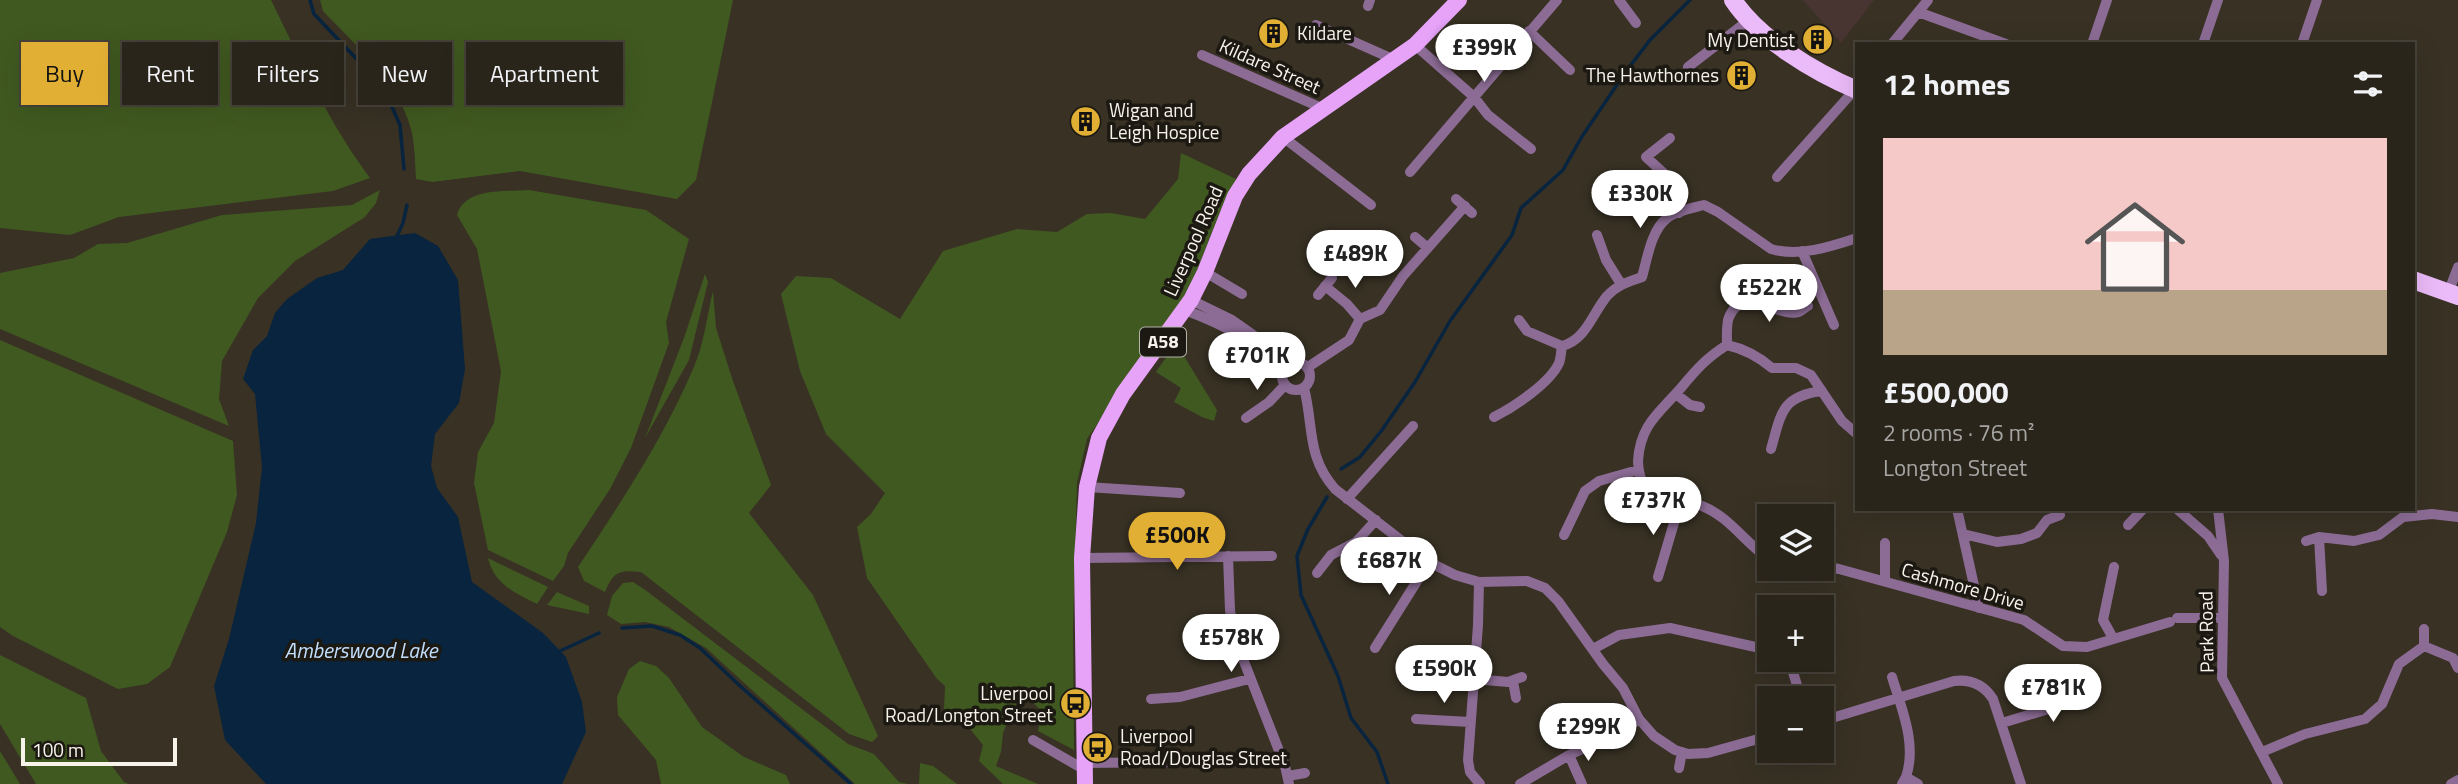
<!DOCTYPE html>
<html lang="en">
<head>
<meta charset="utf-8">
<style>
	body { margin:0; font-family:"Titillium Web",sans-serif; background:#322d24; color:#f1f3f6; height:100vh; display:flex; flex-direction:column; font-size:26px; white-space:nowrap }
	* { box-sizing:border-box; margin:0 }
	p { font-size:23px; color:#a5a5a3 }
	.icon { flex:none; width:38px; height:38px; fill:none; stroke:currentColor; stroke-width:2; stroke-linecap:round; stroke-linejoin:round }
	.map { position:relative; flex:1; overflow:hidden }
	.panel { position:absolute; left:1855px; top:42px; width:560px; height:469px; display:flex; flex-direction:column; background:#2a251b; border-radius:0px; box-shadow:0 7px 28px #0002,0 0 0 2px #46423a }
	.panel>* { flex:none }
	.top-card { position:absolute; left:21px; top:42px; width:665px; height:63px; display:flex; gap:14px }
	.buttons { position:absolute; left:1757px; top:504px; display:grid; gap:14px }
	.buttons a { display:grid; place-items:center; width:77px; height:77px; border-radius:0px; background:#2a251b; box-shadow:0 7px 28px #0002,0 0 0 2px #46423a; font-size:35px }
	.scale { position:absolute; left:21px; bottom:18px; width:156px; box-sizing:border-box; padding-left:7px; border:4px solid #f7f3ea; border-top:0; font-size:19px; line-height:24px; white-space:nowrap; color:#f7f3ea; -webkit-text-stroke:5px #1c1913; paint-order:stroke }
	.price { position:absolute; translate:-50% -60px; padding:0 16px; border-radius:24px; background:#fff; color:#222; font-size:23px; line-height:46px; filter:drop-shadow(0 2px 4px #0008) }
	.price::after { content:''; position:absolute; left:50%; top:42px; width:21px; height:16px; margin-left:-10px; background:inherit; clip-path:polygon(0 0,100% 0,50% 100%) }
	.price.active { background:#e1af34; color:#111 }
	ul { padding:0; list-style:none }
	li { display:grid; align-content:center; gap:14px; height:371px; padding:0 28px }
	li+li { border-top:2px solid #46423a }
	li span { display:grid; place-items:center; height:217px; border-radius:0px; color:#555 }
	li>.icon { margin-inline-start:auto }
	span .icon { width:126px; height:126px; fill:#fffc; stroke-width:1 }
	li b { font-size:30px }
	h2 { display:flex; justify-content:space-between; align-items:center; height:84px; padding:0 28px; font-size:30px }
	.pill { padding:0 24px; border-radius:0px; background:#2a251b; box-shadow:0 7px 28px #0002,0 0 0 2px #46423a; font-size:24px; line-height:63px }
	.pill.active { background:#e1af34; color:#111 }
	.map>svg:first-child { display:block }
	.industrial { fill:#483430 }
	.green { fill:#405920 }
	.water { fill:#08243f }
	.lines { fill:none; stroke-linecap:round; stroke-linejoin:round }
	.stream { stroke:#08243f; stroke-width:3.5 }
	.minor { stroke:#8c6c95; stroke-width:10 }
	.primary { stroke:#e6a3f8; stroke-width:16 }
	.trunk { stroke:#ebbaf8; stroke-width:18 }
	.labels { text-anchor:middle; stroke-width:7; stroke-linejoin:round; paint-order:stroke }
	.shield { fill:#1c1913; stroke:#b5b2aa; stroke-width:2 }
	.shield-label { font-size:18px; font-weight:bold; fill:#f7f3ea }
	.poi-label { font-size:19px; fill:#f7f3ea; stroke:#1c1913; text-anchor:start }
	.street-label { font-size:19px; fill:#f7f3ea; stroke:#1c1913 }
	.water-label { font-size:21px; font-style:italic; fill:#c2defd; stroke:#1c1913 }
</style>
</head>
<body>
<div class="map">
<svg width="2458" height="784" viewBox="0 0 2458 784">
	<rect width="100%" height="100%" fill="#383124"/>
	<path class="industrial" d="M 1803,0 L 1874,0 L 1841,43 Z"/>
	<path class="green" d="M 0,0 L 271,0 C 301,61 329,123 370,178 L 333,191 L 119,217 L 70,235 L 0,228 Z
		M 320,0 L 733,0 L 696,180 L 677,199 L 520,171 L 432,182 L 416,179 C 415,163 415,145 411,129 C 398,81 355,45 323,11 Z
		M 1181,153 L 1236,179 L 1219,214 L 1190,289 L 1087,439 L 1077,483 L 1073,627 L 1074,750 L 1038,731 L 1042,711 L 1031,701 L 1014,707 L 1003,733 L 1001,752 L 996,766 L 1038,784 L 1003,784 L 979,761 L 983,745 L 962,719 L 944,710 L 945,686 L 937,679 L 867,578 L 857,527 L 871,514 L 885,493 L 826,434 L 800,371 L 781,294 L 796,276 L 831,278 L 900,319 L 943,251 L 1017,229 L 1057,232 L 1087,214 L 1111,213 L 1145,219 L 1178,179 Z
		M 380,190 L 376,203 L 365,217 L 295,261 L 258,298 L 222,361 L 219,399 L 229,426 L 0,329 L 0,273 L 74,258 L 98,244 L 127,243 L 222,215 L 352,205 Z
		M 529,190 L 646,210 L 689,239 L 666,322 L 669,343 L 631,448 L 610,489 L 568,553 L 564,566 L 553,581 L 488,550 L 474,483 L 478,452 L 494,423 L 501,371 L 477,249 L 457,215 C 465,187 505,192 529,190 Z
		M 705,274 L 708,282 L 689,360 L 645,438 L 684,338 Z
		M 713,291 L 716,328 L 733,381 L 771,485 L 749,513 L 813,595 L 878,736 L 872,742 L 849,734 L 641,572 C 619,570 614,571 605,592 L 584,581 L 578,567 C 620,504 663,439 693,369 C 704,345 707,316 713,291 Z
		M 0,340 L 233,441 L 237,495 L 227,532 L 170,667 L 147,684 L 118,689 L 13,636 L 0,627 Z
		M 1176,343 L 1217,410 L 1214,421 L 1202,417 L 1174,402 L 1181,388 L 1156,372 Z
		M 488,558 L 548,587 L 537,604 C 515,593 494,584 488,558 Z
		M 633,582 L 644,589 L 848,744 L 874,754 L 899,782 L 908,784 L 855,784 L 706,648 L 669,627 L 645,622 L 621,624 L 607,615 L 612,596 L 623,583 Z
		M 557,592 L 589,606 L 589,614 L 547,605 Z
		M 0,655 L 86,698 L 101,751 L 124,782 L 129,784 L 36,784 L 0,724 Z
		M 640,661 L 656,666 L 669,678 L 702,727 L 744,757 L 786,775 L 790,784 L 661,784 L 656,760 L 618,715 L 617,697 L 629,669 Z
		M 0,751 L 20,784 L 0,784 Z
		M 920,763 L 933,766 L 957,784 L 919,784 Z"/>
	<path class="water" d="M 415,233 L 438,246 L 458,280 L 465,369 L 459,403 L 435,434 L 431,466 L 437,488 L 458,517 L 472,582 L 543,633 L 566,657 L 582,702 L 586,732 L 562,784 L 266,784 L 225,740 L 214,686 L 229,639 L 256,523 L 262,467 L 255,394 L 243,379 L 253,350 L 267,336 L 275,313 L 287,299 L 317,278 L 343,270 L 370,239 Z"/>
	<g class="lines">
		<path class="stream" d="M 310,0 L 314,14 L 368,71 L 389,100 L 400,125 L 404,169
			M 397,236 L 403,223 L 407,205
			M 1341,469 L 1360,457 L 1382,430 L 1415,382 L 1450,321 L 1512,235 L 1521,208 L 1563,170 L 1581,138 L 1627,70 L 1650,40 L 1690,0
			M 1327,497 L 1308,529 L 1297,556 L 1301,595 L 1338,676 L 1351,718 L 1377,752 L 1388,784
			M 622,628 L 652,626 L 680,635 L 700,648 L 739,685 L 851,784
			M 560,651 L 599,633"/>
		<path class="minor" d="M 1619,0 L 1636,23
			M 1368,6 L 1370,0
			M 1918,12 L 2006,44
			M 1316,25 L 1395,60
			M 1529,31 L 1570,70
			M 1892,44 L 1928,0
			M 2092,44 L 2107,0
			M 2203,44 L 2218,0
			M 2302,44 L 2317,0
			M 1415,45 L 1474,97 L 1488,115 L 1531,149
			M 1202,55 L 1324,109
			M 1688,67 L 1749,20
			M 1283,137 L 1371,205
			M 1670,138 L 1646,157 L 1670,179 L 1679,213
			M 1410,172 L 1557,0
			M 1777,177 L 1850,95 L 1857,91
			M 1456,199 L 1472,213
			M 1597,235 L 1606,260 L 1621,284
			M 1415,237 L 1428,248
			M 1802,251 L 1834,325
			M 1205,272 L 1242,294
			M 1325,286 L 1347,304 L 1360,319
			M 2448,293 L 2458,267
			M 1318,295 L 1332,278
			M 1191,300 L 1232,320 L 1276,351 L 1295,362
			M 1185,310 C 1219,323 1263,342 1282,375
			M 1519,320 L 1527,331 L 1562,346
			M 1727,345 C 1706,358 1696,370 1680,389 C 1659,413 1640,425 1638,461 C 1638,470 1641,484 1648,491 C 1656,500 1668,506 1681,506 C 1688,506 1695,503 1702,506 C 1730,517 1745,543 1769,559
			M 1727,345 C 1745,349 1758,356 1772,368 L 1796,368 L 1811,375 L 1842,421 L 1857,434
			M 1727,345 C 1727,337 1726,324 1729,317 C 1743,284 1777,318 1799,312 C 1800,312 1807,306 1808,306
			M1282 376a14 14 0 1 1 28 0a14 14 0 1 1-28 0Z
			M 1308,367 L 1349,340 L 1360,319 L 1380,310 L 1403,276 L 1465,206
			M 1304,388 C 1314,426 1306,456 1335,489 L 1429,562 L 1455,575 L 1479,582 L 1527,581 L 1545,588 L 1558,601 L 1603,664 L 1623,688 L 1639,719 L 1654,736 L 1675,750 L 1688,754 L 1708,753 L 1769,736
			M 1676,394 L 1690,405 L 1700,407
			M 1494,417 C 1514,407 1550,383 1559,363 C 1561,358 1561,351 1562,346 C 1586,340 1592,314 1607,296 C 1617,285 1628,282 1642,277 C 1647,260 1651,231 1666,219 C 1675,211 1692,208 1704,205 L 1718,212 L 1771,249 C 1799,257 1830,247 1857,238
			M 1246,418 L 1269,402 L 1285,385
			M 1771,449 C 1781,414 1781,396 1822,391
			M 1087,487 L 1180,493
			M 1347,499 L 1413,426
			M 1957,509 L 1979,608
			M 2177,509 L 2208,536 L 2221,555
			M 2218,509 L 2224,561 L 2222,678 L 2278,784
			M 1803,516 L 1804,514
			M 2128,525 L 2143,509
			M 1963,534 L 1997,542 L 2021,539 L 2037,533 L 2047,520 L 2060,515
			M 1564,535 L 1585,491 L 1599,481 L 1638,470
			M 2319,537 L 2354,541 L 2379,535 L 2403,517 L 2432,514 L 2458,517
			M 2306,541 L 2319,537 L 2322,591
			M 1885,543 L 1885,581
			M 1228,556 L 1230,610 L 1234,636 L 1285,766 L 1289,784
			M 1082,558 L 1272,556
			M 1822,566 L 1839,569 L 2024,620 L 2063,646 L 2087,647 L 2170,622
			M 1317,573 L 1331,555 L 1356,542 L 1376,520
			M 1658,577 L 1679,506
			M 1479,582 L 1478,625 L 1468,760 L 1470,772 L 1480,784
			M 2177,618 L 2222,618
			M 2113,638 L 2103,620 L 2114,567
			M 2424,646 L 2424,629
			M 1375,648 L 1429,562
			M 1593,649 L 1619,635 L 1670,628 L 1769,650
			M 1786,660 L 1792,669 L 1801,698
			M 1892,677 C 1902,710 1917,744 1906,777
			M 1474,679 L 1508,682 L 1522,677
			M 1513,681 L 1516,698
			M 1151,699 L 1180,697 L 1249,679
			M 1416,719 L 1470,722
			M 1822,721 L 1954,681 C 1971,679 1984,685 1993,699 L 2021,784
			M 2002,723 L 2055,707 L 2050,691
			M 1033,740 L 1085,770
			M 2262,752 L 2305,734 L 2365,719 L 2382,704 L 2399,664 L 2424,646 L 2453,658 L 2458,668
			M 1569,755 L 1582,784
			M 1085,763 L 1179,762
			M 1679,768 L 1682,752
			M 1288,776 L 1305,773
			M 1520,784 L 1569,755 L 1621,732 L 1639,719
			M 1902,784 L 1906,777 L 1918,784
			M 2451,784 L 2458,780"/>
		<path class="primary" d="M 1085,784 L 1082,558 L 1087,487 L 1099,438 L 1123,394 L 1191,300 L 1205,272 L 1235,196 L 1249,174 L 1283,137 L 1415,45 L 1459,0"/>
		<path class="trunk" d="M 1733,0 C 1759,39 1814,72 1857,90
			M 2413,280 L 2458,296"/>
	</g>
	<defs>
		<symbol id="building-disc" viewBox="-11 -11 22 22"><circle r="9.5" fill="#e1af34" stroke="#1c1913"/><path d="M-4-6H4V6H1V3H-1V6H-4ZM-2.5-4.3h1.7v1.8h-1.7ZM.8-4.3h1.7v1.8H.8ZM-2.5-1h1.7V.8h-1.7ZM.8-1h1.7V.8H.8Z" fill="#111"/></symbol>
		<symbol id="bus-disc" viewBox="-11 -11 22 22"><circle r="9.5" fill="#e1af34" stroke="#1c1913"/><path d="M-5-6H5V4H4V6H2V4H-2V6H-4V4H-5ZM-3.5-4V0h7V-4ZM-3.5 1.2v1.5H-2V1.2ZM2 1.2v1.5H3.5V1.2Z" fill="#111"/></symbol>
	</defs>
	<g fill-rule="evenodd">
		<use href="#building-disc" x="1256" y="16" width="35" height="35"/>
		<use href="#building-disc" x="1800" y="22" width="35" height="35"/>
		<use href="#building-disc" x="1724" y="58" width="35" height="35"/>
		<use href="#building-disc" x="1068" y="104" width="35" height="35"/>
		<use href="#bus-disc" x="1058" y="686" width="35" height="35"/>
		<use href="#bus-disc" x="1080" y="730" width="35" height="35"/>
	</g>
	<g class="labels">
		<rect class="shield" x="1140" y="327.5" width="46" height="29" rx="5"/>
		<g class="shield-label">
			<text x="1163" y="348">A58</text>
		</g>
		<g class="poi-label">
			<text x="1297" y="40">Kildare</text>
			<text x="1795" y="47" text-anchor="end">My Dentist</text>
			<text x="1719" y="82" text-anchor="end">The Hawthornes</text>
			<text x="1109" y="117">Wigan and<tspan x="1109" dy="22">Leigh Hospice</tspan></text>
			<text x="1053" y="700" text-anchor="end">Liverpool<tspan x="1053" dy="22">Road/Longton Street</tspan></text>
			<text x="1120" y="743">Liverpool<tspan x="1120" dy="22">Road/Douglas Street</tspan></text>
		</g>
		<g class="street-label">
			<text transform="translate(1270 66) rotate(24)" y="7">Kildare Street</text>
			<text transform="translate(1193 241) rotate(-66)" y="7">Liverpool Road</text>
			<text transform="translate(1963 586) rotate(16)" y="7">Cashmore Drive</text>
			<text transform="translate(2206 632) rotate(-91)" y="7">Park Road</text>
		</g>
		<g class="water-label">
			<text x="361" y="658">Amberswood Lake</text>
		</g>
	</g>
</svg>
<div class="buttons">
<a><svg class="icon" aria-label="layers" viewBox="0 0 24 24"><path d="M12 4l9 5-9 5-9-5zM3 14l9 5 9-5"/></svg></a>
<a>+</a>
<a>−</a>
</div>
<div class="scale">100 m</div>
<b class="price" style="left:1484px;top:84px">£399K</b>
<b class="price" style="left:1640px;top:230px">£330K</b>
<b class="price" style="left:1355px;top:290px">£489K</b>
<b class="price" style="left:1769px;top:324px">£522K</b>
<b class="price" style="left:1257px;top:392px">£701K</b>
<b class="price" style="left:1653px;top:537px">£737K</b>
<b class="price active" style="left:1177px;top:572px">£500K</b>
<b class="price" style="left:1389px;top:597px">£687K</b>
<b class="price" style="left:1231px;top:674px">£578K</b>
<b class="price" style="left:1444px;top:705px">£590K</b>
<b class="price" style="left:2053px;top:724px">£781K</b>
<b class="price" style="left:1588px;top:763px">£299K</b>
<div class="top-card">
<a class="pill active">Buy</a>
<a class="pill">Rent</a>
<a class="pill">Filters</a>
<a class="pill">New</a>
<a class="pill">Apartment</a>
</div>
<section class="panel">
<h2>12 homes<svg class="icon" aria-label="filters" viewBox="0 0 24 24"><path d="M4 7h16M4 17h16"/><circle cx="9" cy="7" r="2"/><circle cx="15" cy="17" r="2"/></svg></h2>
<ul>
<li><span style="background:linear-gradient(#f6c9c9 70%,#b9a48a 0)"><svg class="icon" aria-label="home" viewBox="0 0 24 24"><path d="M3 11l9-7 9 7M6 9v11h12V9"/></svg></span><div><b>£500,000</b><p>2 rooms · 76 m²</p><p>Longton Street</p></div></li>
</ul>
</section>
</div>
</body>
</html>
